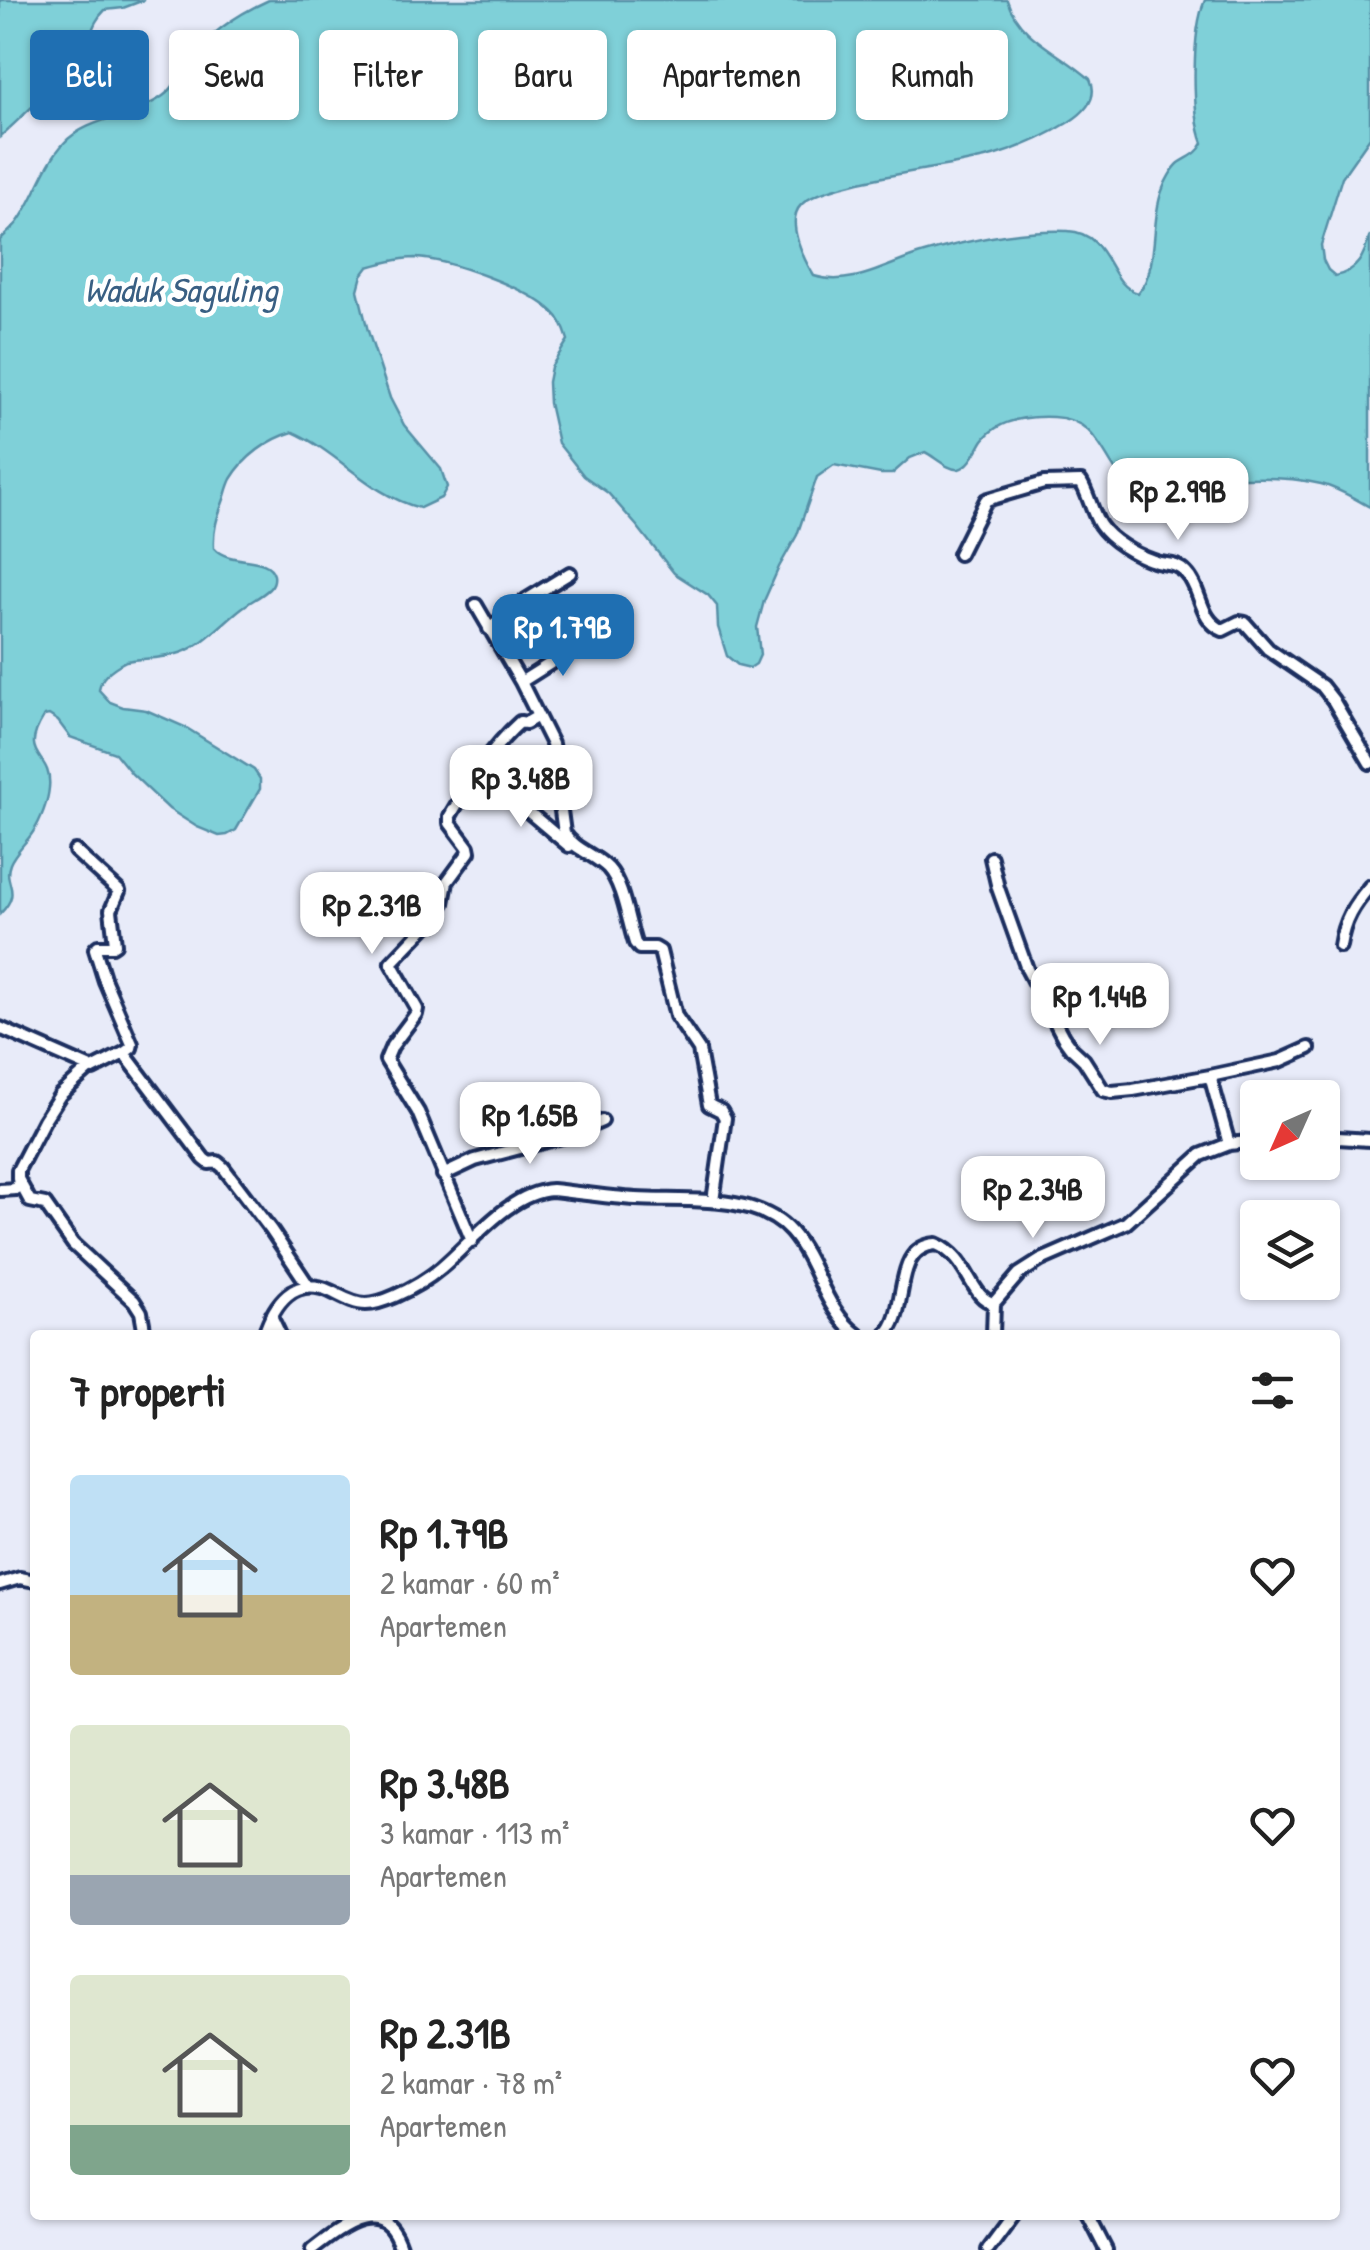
<!DOCTYPE html>
<html lang="id">
<head>
<meta charset="utf-8">
<style>
	body { margin:0; font-family:"Patrick Hand",sans-serif; background:#f2f2f2; color:#222; height:100vh; display:flex; flex-direction:column; font-size:38px; white-space:nowrap }
	* { box-sizing:border-box; margin:0 }
	p { font-size:32px; color:#767676 }
	.icon { flex:none; width:55px; height:55px; fill:none; stroke:currentColor; stroke-width:2; stroke-linecap:round; stroke-linejoin:round }
	.map { position:relative; flex:1; overflow:hidden }
	.side { position:absolute; left:30px; top:1330px; width:1310px; height:890px; display:flex; flex-direction:column; background:#fff; border-radius:10px; box-shadow:0 2px 8px #0004 }
	.side>* { flex:none }
	.banner { position:absolute; left:30px; top:30px; width:1310px; height:90px; display:flex; gap:20px }
	.needle { width:65px; rotate:225deg }
	.tools { position:absolute; left:1240px; top:1080px; display:grid; gap:20px }
	.tools a { display:grid; place-items:center; width:100px; height:100px; border-radius:10px; background:#fff; box-shadow:0 2px 8px #0004; font-size:50px }
	.price { position:absolute; translate:-50% -85px; padding:0 22px; border-radius:20px; background:#fff; color:#222; font-size:32px; line-height:65px; filter:drop-shadow(0 2px 5px #0008) }
	.price::after { content:''; position:absolute; left:50%; top:60px; width:30px; height:22px; margin-left:-15px; background:inherit; clip-path:polygon(0 0,100% 0,50% 100%) }
	.price.selected { background:#1f6fb2; color:#fff }
	ul { padding:0; list-style:none }
	li { display:flex; align-items:center; gap:30px; height:250px; padding:0 40px }
	li span { display:grid; place-items:center; flex:none; width:280px; height:200px; border-radius:10px; color:#555 }
	li>.icon { margin-inline-start:auto }
	span .icon { width:120px; height:120px; fill:#fffc; stroke-width:1 }
	li b { font-size:42px }
	h2 { display:flex; justify-content:space-between; align-items:center; height:120px; padding:0 40px; font-size:42px }
	.tag { padding:0 35px; border-radius:10px; background:#fff; box-shadow:0 2px 8px #0004; font-size:35px; line-height:90px }
	.tag.selected { background:#1f6fb2; color:#fff }
	.map>svg:first-child { display:block }
	.water { fill:#7fd0d8; stroke:#5790a7; stroke-width:2.5 }
	.lines { fill:none; stroke-linecap:round; stroke-linejoin:round }
	.minor-casing { stroke:#1b2f5e; stroke-width:18 }
	.minor { stroke:#fff; stroke-width:10 }
	.labels { text-anchor:middle; stroke-width:9; stroke-linejoin:round; paint-order:stroke }
	.water-label { font-size:35px; font-style:italic; fill:#395f83; stroke:#fff }
</style>
</head>
<body>
<div class="map">
<svg width="1370" height="2250" viewBox="0 0 1370 2250">
	<rect width="100%" height="100%" fill="#e8ebf9"/>
	<filter id="ink" filterUnits="userSpaceOnUse"><feTurbulence type="fractalNoise" baseFrequency=".01" numOctaves="2"/><feDisplacementMap in="SourceGraphic" scale="20" xChannelSelector="R" yChannelSelector="G"/><feConvolveMatrix kernelMatrix="1 2 1 2 8 2 1 2 1" color-interpolation-filters="sRGB"/></filter>
	<g filter="url(#ink)">
		<path class="water" d="M 0,0 L 144,0 L 123,8 L 105,10 C 90,25 93,36 82,51 C 59,83 29,110 0,137 Z
			M 269,0 L 1007,0 C 1019,39 1062,53 1090,79 C 1099,98 1085,112 1069,122 C 1045,137 1020,148 993,156 C 953,168 824,180 801,205 C 785,221 804,260 814,276 C 852,288 888,263 924,253 C 966,241 1023,229 1068,231 C 1111,233 1107,285 1138,293 C 1160,267 1150,221 1162,191 C 1165,182 1172,169 1179,163 C 1189,156 1197,155 1203,143 C 1191,112 1192,30 1205,0 L 1370,0 L 1370,137 L 1342,177 L 1321,245 L 1323,260 L 1328,270 L 1335,276 C 1358,271 1364,256 1370,235 L 1370,507 C 1355,499 1338,488 1321,484 C 1283,475 1237,477 1198,482 C 1180,484 1156,495 1137,488 C 1102,475 1107,419 1053,417 C 1029,416 998,419 983,440 C 977,449 971,466 959,469 C 949,471 934,456 925,452 L 910,458 L 892,474 L 881,474 L 834,465 L 817,477 L 797,535 L 779,567 L 764,601 L 757,627 L 760,655 L 756,664 L 750,668 L 738,665 L 727,656 L 718,627 L 717,606 L 708,595 L 674,573 L 637,526 L 608,493 L 584,476 L 558,443 L 549,403 L 548,382 L 551,367 L 568,340 C 565,330 561,319 553,312 C 530,289 448,259 415,258 C 400,258 382,263 368,267 L 362,275 L 358,290 L 368,331 L 390,398 L 404,425 L 441,469 L 447,487 L 441,498 L 420,508 C 368,494 340,453 293,432 C 269,439 244,457 231,479 C 227,487 226,494 223,502 C 217,518 213,530 214,548 C 229,566 269,554 274,575 C 275,580 273,586 269,589 C 262,596 251,601 243,607 C 223,622 204,645 180,653 C 163,659 144,658 126,661 C 114,667 100,676 99,690 L 110,702 L 123,707 L 146,710 L 185,727 L 254,770 L 260,779 L 260,789 L 236,830 L 227,835 L 219,836 L 197,827 L 169,809 L 132,774 L 115,753 L 70,737 L 58,721 L 49,715 L 44,716 C 17,759 53,752 49,788 C 48,801 41,820 33,832 C 26,843 15,852 10,864 C 2,885 24,889 0,914 L 0,240 C 5,235 12,229 17,223 C 35,199 43,166 64,143 C 88,116 140,117 168,92 C 177,84 181,69 189,60 C 210,32 238,14 269,0 Z"/>
		<g class="lines">
			<defs>
				<path id="minor" d="M 959,554 L 986,500 L 1044,483 L 1081,482 C 1089,496 1092,512 1100,525 C 1111,541 1134,554 1151,560 C 1167,567 1173,560 1186,573 C 1202,589 1199,621 1223,630 L 1239,622 L 1245,623 L 1268,649 L 1322,686 L 1333,700 L 1370,763
					M 476,605 L 521,682 L 552,744 L 564,833 C 575,850 594,854 608,868 C 623,884 628,922 635,943 L 639,948 L 655,948 L 660,951 L 676,1016 L 699,1050 L 709,1105 L 721,1111 L 725,1118 L 713,1201
					M 489,629 L 526,600 L 570,573
					M 521,682 L 584,642
					M 478,769 L 569,846
					M 75,851 L 119,891 L 111,910 L 115,944 L 112,946 L 98,946 L 95,949 L 105,981 L 132,1044 L 131,1048 L 124,1053 L 204,1159 L 209,1163 L 217,1162 L 223,1167 L 271,1230 L 308,1285
					M 991,858 L 998,888 L 1027,969 L 1063,1037 L 1071,1048 L 1084,1060 L 1103,1090 L 1112,1092 L 1133,1090 L 1210,1076 L 1280,1061 L 1309,1048
					M 1340,946 C 1344,920 1353,906 1370,886
					M 0,1028 L 93,1069 L 124,1053
					M 90,1068 L 60,1095 L 44,1120 L 18,1170 L 18,1179 L 30,1201 L 45,1204 L 73,1244 L 134,1301 L 141,1312 L 145,1335
					M 1210,1076 L 1229,1144
					M 1322,1137 L 1370,1140
					M 443,1175 L 475,1160 L 569,1135 L 602,1121
					M 0,1190 L 16,1189 L 19,1181
					M 472,1241 L 418,1112 L 386,1060 L 392,1046 L 416,1014 L 417,1009 L 391,963 L 431,921 L 443,903 L 447,882 L 469,852 L 468,847 L 450,823 L 450,816 C 470,782 490,749 520,722 L 526,723 L 538,716
					M 271,1316 L 280,1335
					M 264,1335 C 274,1304 294,1275 330,1291 C 341,1296 353,1304 366,1304 C 376,1304 386,1300 395,1296 C 411,1289 428,1279 441,1268 C 472,1242 510,1192 552,1190 C 580,1193 608,1197 636,1199 C 684,1202 756,1192 791,1232 C 818,1263 824,1311 858,1335
					M 885,1335 C 910,1312 891,1247 936,1244 C 970,1258 969,1298 994,1303 L 1019,1274 L 1041,1260 L 1126,1223 L 1201,1155 L 1229,1144 L 1258,1141
					M 993,1335 L 994,1303
					M 0,1584 L 20,1578 L 35,1581
					M 1088,2215 L 1106,2250
					M 312,2250 C 343,2226 385,2193 401,2250
					M 988,2250 L 1014,2215"/>
			</defs>
			<use href="#minor" class="minor-casing"/>
			<use href="#minor" class="minor"/>
		</g>
	</g>
	<g class="labels">
		<g class="water-label">
			<text x="181" y="302">Waduk Saguling</text>
		</g>
	</g>
</svg>
<div class="tools">
<a><svg class="needle" viewBox="-14 -14 28 28"><path d="M0-13l5 13h-10z" fill="#e53935"/><path d="M0 13l5-13h-10z" fill="#767676"/></svg></a>
<a><svg class="icon" aria-label="layers" viewBox="0 0 24 24"><path d="M12 4l9 5-9 5-9-5zM3 14l9 5 9-5"/></svg></a>
</div>
<b class="price" style="left:1178px;top:543px">Rp 2.99B</b>
<b class="price selected" style="left:563px;top:679px">Rp 1.79B</b>
<b class="price" style="left:521px;top:830px">Rp 3.48B</b>
<b class="price" style="left:372px;top:957px">Rp 2.31B</b>
<b class="price" style="left:1100px;top:1048px">Rp 1.44B</b>
<b class="price" style="left:530px;top:1167px">Rp 1.65B</b>
<b class="price" style="left:1033px;top:1241px">Rp 2.34B</b>
<div class="banner">
<a class="tag selected">Beli</a>
<a class="tag">Sewa</a>
<a class="tag">Filter</a>
<a class="tag">Baru</a>
<a class="tag">Apartemen</a>
<a class="tag">Rumah</a>
</div>
<section class="side">
<h2>7 properti<svg class="icon" aria-label="filters" viewBox="0 0 24 24"><path d="M4 7h16M4 17h16"/><circle cx="9" cy="7" r="2"/><circle cx="15" cy="17" r="2"/></svg></h2>
<ul>
<li><span style="background:linear-gradient(#bfe0f5 60%,#c2b280 0)"><svg class="icon" aria-label="home" viewBox="0 0 24 24"><path d="M3 11l9-7 9 7M6 9v11h12V9"/></svg></span><div><b>Rp 1.79B</b><p>2 kamar · 60 m²</p><p>Apartemen</p></div><svg class="icon" aria-label="heart" viewBox="0 0 24 24"><path d="M12 20l-8-8c-3-5 5-10 8-4 3-6 11-1 8 4z"/></svg></li>
<li><span style="background:linear-gradient(#dfe7d0 75%,#9aa5b1 0)"><svg class="icon" aria-label="home" viewBox="0 0 24 24"><path d="M3 11l9-7 9 7M6 9v11h12V9"/></svg></span><div><b>Rp 3.48B</b><p>3 kamar · 113 m²</p><p>Apartemen</p></div><svg class="icon" aria-label="heart" viewBox="0 0 24 24"><path d="M12 20l-8-8c-3-5 5-10 8-4 3-6 11-1 8 4z"/></svg></li>
<li><span style="background:linear-gradient(#dfe7d0 75%,#7fa58c 0)"><svg class="icon" aria-label="home" viewBox="0 0 24 24"><path d="M3 11l9-7 9 7M6 9v11h12V9"/></svg></span><div><b>Rp 2.31B</b><p>2 kamar · 78 m²</p><p>Apartemen</p></div><svg class="icon" aria-label="heart" viewBox="0 0 24 24"><path d="M12 20l-8-8c-3-5 5-10 8-4 3-6 11-1 8 4z"/></svg></li>
</ul>
</section>
</div>
</body>
</html>
